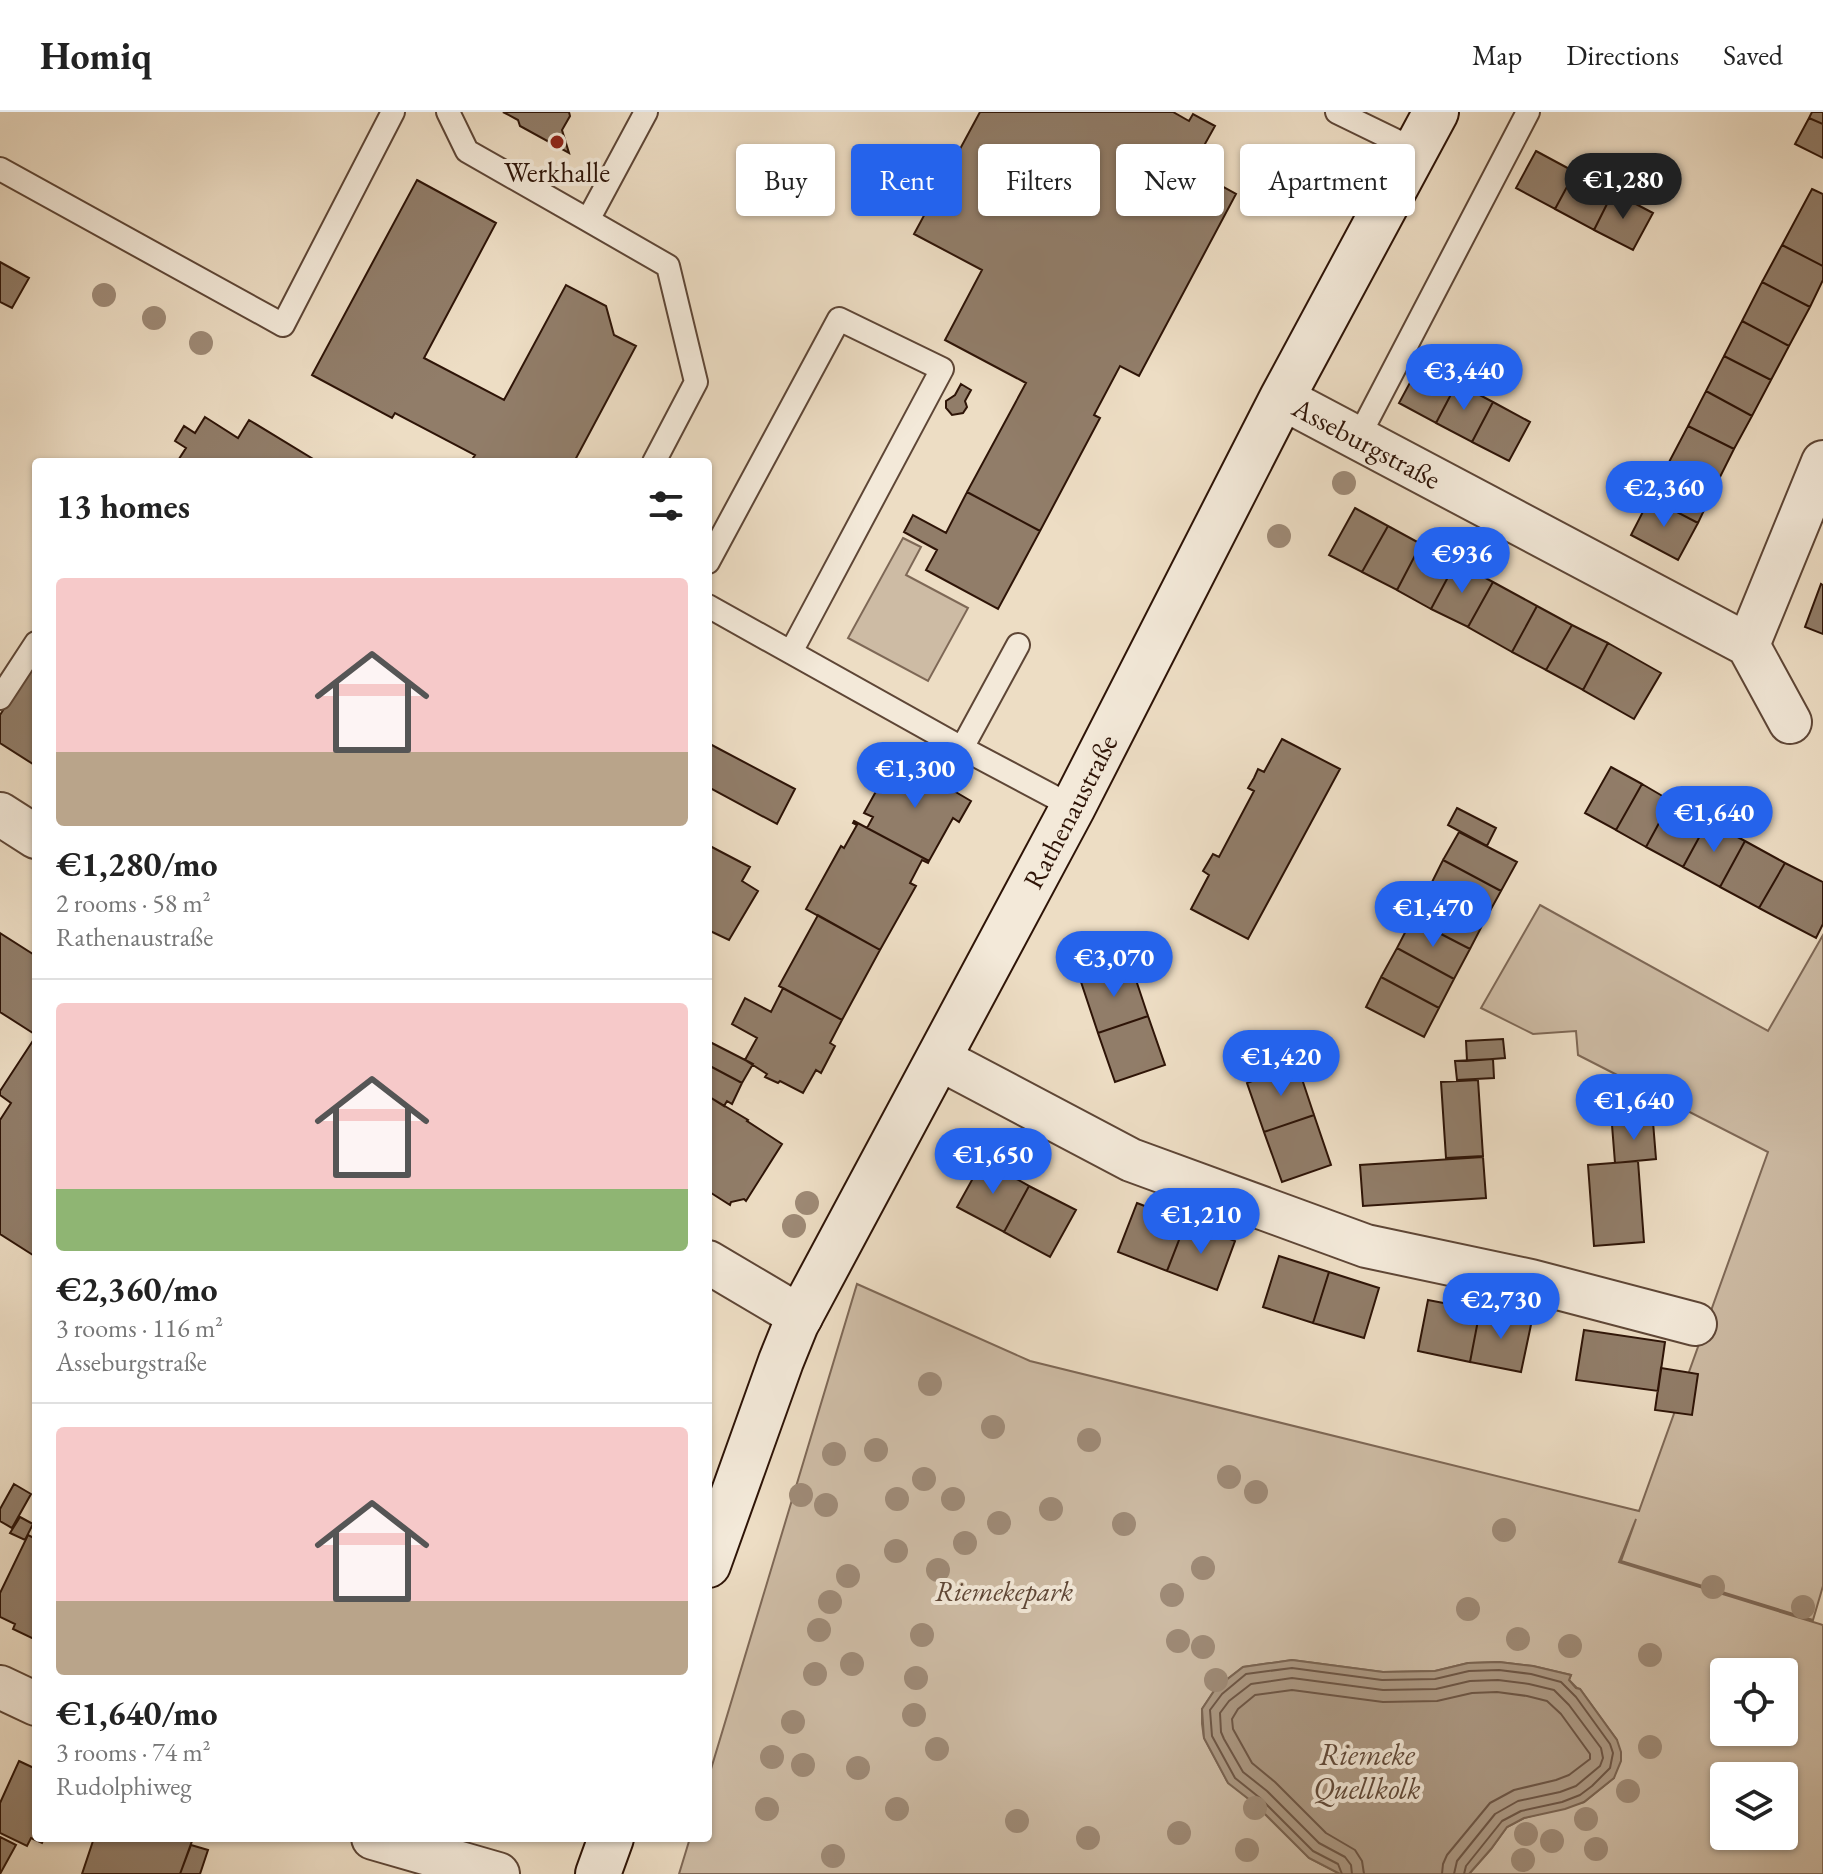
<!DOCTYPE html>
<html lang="en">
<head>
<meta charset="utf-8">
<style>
	body { margin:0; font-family:"EB Garamond",serif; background:#f6f6f6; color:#222; height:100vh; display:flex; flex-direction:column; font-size:30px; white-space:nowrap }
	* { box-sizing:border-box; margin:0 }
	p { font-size:26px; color:#767676 }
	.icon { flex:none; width:44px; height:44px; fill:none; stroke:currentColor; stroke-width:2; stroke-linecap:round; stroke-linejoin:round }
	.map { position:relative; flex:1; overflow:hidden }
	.details { position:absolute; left:32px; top:346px; width:680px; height:1384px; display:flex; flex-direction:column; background:#fff; border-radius:8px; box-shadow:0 2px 6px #0004 }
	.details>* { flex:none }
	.hud { position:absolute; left:736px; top:32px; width:760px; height:72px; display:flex; gap:16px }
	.tools { position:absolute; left:1710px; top:1546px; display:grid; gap:16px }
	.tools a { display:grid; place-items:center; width:88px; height:88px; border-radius:8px; background:#fff; box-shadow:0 2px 6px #0004; font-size:40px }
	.price { position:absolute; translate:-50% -68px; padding:0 18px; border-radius:28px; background:#2563eb; color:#fff; font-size:26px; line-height:52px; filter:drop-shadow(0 2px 4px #0008) }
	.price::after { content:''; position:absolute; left:50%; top:48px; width:24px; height:18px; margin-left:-12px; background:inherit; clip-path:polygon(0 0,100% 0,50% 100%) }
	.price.current { background:#222; color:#fff }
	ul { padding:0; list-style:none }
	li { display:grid; align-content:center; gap:16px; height:424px; padding:0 24px }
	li+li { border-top:2px solid #e0e0e0 }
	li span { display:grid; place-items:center; height:248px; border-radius:8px; color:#555 }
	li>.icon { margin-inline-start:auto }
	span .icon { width:144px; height:144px; fill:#fffc; stroke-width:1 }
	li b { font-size:34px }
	h2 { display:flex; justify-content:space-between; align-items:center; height:96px; padding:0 24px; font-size:34px }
	.tag { padding:0 28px; border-radius:8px; background:#fff; box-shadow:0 2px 6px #0004; font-size:28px; line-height:72px }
	.tag.current { background:#2563eb; color:#fff }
	header { display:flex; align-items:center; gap:48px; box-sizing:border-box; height:112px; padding:0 40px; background:#fff; border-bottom:2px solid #e0e0e0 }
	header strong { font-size:38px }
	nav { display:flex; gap:44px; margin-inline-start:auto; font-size:28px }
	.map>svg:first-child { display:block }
	.green { fill:#cdbba4; stroke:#7e6856; stroke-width:2; fill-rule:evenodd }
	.water { fill:#ac9984; stroke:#7a6452; stroke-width:2 }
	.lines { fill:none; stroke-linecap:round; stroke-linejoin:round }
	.shore { stroke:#6d5646; stroke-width:2 }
	.building { fill:#917d69; stroke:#2e1407; stroke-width:2 }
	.lane-casing { stroke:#5e4636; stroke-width:26 }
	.street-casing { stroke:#5e4636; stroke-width:46 }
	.secondary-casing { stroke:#2e1407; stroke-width:48 }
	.lane { stroke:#f3e9d9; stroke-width:22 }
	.street { stroke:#f3e9d9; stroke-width:42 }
	.secondary { stroke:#f3e9d9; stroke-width:44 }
	.tree { fill:#9e8a76 }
	.poi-dot { fill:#8f2418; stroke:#f3e9d9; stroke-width:3 }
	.labels { text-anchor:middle; stroke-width:8; stroke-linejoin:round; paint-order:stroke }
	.poi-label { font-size:28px; fill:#2e1407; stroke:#f3e9d9 }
	.street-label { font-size:28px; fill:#2e1407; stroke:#f3e9d9 }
	.park-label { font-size:28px; font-style:italic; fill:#5e4636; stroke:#f3e9d9 }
	.water-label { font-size:30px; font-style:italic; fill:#604939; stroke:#f3e9d9 }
</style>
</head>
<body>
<header>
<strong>Homiq</strong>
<nav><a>Map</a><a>Directions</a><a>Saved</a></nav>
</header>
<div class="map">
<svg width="1823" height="1762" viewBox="0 0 1823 1762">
	<rect width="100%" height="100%" fill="#edddc4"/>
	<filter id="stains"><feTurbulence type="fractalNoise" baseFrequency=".0025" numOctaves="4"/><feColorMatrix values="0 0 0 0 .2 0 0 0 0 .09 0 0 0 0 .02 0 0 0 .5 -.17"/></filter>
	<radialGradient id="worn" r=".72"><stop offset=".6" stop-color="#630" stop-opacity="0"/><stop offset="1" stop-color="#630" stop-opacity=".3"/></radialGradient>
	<path class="green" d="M 903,426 L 921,435 L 906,463 L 968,496 L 928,569 L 848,526 Z
		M 1540,793 L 1768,919 L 1823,823 L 1823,1474 L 1813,1508 L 1621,1449 L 1636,1407 L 1619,1450 L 1823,1513 L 1823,1762 L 1469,1762 L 1491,1737 L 1507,1715 L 1524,1706 L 1584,1690 L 1614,1666 L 1617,1628 L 1580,1577 L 1577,1576 L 1569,1568 L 1571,1563 L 1533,1554 L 1499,1550 L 1468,1551 L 1435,1559 L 1383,1560 L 1292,1548 L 1243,1555 L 1216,1576 L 1202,1597 L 1202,1612 L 1204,1626 L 1227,1669 L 1255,1692 L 1309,1746 L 1340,1762 L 679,1762 L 690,1726 L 708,1726 L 708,1667 L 857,1172 L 1030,1249 L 1639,1399 L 1768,1040 L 1578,943 L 1576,919 L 1533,922 L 1481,896 ZM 1724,1560 L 1784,1560 L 1784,1620 L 1724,1620 ZM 1724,1664 L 1784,1664 L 1784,1724 L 1724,1724 Z"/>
	<path class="water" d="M 1292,1548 L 1383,1560 L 1435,1559 L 1468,1551 L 1499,1550 L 1533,1554 L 1571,1563 L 1569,1568 L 1576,1576 L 1580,1577 L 1617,1628 L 1621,1640 L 1621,1649 L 1614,1666 L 1584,1690 L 1565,1697 L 1524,1706 L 1507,1715 L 1491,1737 L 1469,1762 L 1340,1762 L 1309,1746 L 1255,1692 L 1228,1671 L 1204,1626 L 1202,1597 L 1216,1576 L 1243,1555 Z"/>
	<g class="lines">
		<path class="shore" d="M 1342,1762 L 1338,1752 L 1313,1739 L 1260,1686 L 1235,1666 L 1212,1624 L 1210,1598 L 1222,1582 L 1246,1562 L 1292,1556 L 1382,1568 L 1435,1567 L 1469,1559 L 1499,1558 L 1531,1562 L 1561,1570 L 1576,1585 L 1610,1632 L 1613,1641 L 1610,1656 L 1592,1674 L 1580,1683 L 1562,1690 L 1521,1699 L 1502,1709 L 1466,1754 L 1464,1762
			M 1352,1762 L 1351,1753 L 1345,1745 L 1319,1731 L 1267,1679 L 1243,1660 L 1224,1627 L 1221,1620 L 1220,1601 L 1229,1589 L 1251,1572 L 1292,1566 L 1383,1578 L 1436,1577 L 1470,1569 L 1498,1568 L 1529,1572 L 1554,1578 L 1569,1593 L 1601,1636 L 1603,1646 L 1600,1654 L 1576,1674 L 1560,1680 L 1518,1689 L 1495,1702 L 1457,1749 L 1454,1762
			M 1364,1762 L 1362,1749 L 1355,1738 L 1326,1721 L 1275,1670 L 1252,1651 L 1233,1617 L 1232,1607 L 1238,1597 L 1255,1583 L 1292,1578 L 1383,1590 L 1437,1589 L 1472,1581 L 1497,1580 L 1527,1584 L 1547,1589 L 1561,1602 L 1590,1642 L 1590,1647 L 1569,1663 L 1556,1668 L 1514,1678 L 1490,1691 L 1447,1743 L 1443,1752 L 1442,1762"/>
	</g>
	<path class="building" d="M 503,0 L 569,0 L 570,4 L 562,18 L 569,41 L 520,14 L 518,8 Z
		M 980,0 L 1173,0 L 1189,9 L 1193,2 L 1215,14 L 1191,57 L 1236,82 L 1139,264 L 1120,254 L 1094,303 L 1100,306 L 1040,419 L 967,380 L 1026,271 L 945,228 L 982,158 L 914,122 Z
		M 1812,0 L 1823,0 L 1823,12 L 1809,6 Z
		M 1809,6 L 1823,12 L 1823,46 L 1795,32 Z
		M 1536,39 L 1575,60 L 1555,97 L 1516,76 Z
		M 1575,60 L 1613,80 L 1594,118 L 1555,97 Z
		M 417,68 L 496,111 L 424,246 L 504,288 L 566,173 L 606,194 L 614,223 L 636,234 L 574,350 L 473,350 L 471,349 L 475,343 L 395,301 L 392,306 L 312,263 Z
		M 1812,77 L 1823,82 L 1823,154 L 1782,133 Z
		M 1613,80 L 1653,101 L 1633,138 L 1594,118 Z
		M 1782,133 L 1823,154 L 1823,168 L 1810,195 L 1762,170 Z
		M 0,150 L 29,166 L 12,196 L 0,190 Z
		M 1762,170 L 1810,195 L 1789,234 L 1742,209 Z
		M 1742,209 L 1789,234 L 1771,268 L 1724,244 Z
		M 1724,244 L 1771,268 L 1752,304 L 1706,279 Z
		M 1420,252 L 1457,271 L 1436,311 L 1399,291 Z
		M 1457,271 L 1493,290 L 1472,330 L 1436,311 Z
		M 961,272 L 971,278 L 965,289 L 967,295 L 963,301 L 952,303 L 946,296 L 946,289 L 955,283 Z
		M 1706,279 L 1752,304 L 1734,337 L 1688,314 Z
		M 1493,290 L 1530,310 L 1509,349 L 1472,330 Z
		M 205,305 L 238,326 L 249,308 L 318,350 L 177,350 L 186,336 L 175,329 L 184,314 L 195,321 Z
		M 1688,314 L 1734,337 L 1715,375 L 1668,352 Z
		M 1668,352 L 1715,375 L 1698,411 L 1650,386 Z
		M 967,380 L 1040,419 L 998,497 L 926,458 L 937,438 L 904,420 L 913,403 L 946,421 Z
		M 1650,386 L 1698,411 L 1678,448 L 1631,423 Z
		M 1355,396 L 1388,414 L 1362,460 L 1329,443 Z
		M 1388,414 L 1421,432 L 1397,478 L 1362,460 Z
		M 1421,432 L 1456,450 L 1431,497 L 1397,478 Z
		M 1456,450 L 1493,470 L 1468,515 L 1431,497 Z
		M 1493,470 L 1537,494 L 1512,540 L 1468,515 Z
		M 1821,472 L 1823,473 L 1823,522 L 1805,515 Z
		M 1537,494 L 1572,513 L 1546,558 L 1512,540 Z
		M 1572,513 L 1608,531 L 1583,578 L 1546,558 Z
		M 1608,531 L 1661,561 L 1634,607 L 1583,578 Z
		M 36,546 L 36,654 L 0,631 L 0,603 Z
		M 1282,627 L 1340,657 L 1248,827 L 1191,797 L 1209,763 L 1203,759 L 1213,742 L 1219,745 L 1254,679 L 1248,676 L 1254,666 L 1258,657 L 1264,660 Z
		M 708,631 L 795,677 L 777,712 L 708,675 Z
		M 903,650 L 938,668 L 937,669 L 971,689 L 959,710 L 953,706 L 929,749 L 867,716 L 873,705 L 864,701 L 885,663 L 893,667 Z
		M 1611,655 L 1642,672 L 1616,718 L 1585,701 Z
		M 1642,672 L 1671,689 L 1646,735 L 1616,718 Z
		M 1671,689 L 1708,709 L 1683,755 L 1646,735 Z
		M 1457,696 L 1496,716 L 1487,734 L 1448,713 Z
		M 854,709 L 929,749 L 928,751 L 922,748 L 910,771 L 916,774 L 880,838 L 806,797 L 841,734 L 844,736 L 857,713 L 853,711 Z
		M 1708,709 L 1745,729 L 1720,775 L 1683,755 Z
		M 1459,720 L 1517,750 L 1501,779 L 1443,748 Z
		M 1745,729 L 1785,751 L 1759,796 L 1720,775 Z
		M 708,733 L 750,755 L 742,769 L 758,779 L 729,828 L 708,818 Z
		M 1443,748 L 1501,779 L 1485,808 L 1428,778 Z
		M 1785,751 L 1823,770 L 1823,812 L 1816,826 L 1759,796 Z
		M 1428,778 L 1485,808 L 1470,837 L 1412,807 Z
		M 818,803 L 880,838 L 842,908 L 779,874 Z
		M 1412,807 L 1470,837 L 1454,867 L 1397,836 Z
		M 0,821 L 36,844 L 36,923 L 0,900 Z
		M 1397,836 L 1454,867 L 1439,896 L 1381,865 Z
		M 1131,853 L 1148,904 L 1098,921 L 1081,870 Z
		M 1381,865 L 1439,896 L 1424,925 L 1366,895 Z
		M 783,876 L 842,908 L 830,931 L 835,934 L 821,961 L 816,958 L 803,981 L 780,969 L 778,971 L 765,965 L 767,962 L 745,948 L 757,926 L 732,912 L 745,886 L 771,900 Z
		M 1148,904 L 1165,953 L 1115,970 L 1098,921 Z
		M 36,924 L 36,1145 L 0,1122 L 0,1008 L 11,991 L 0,983 L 0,979 Z
		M 1503,927 L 1505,946 L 1467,949 L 1466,929 Z
		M 708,929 L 753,952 L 742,971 L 708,953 Z
		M 1493,947 L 1494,966 L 1457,968 L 1455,949 Z
		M 1297,952 L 1314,1003 L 1264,1020 L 1247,971 Z
		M 708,953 L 742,971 L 732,992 L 727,989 L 724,994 L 708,984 Z
		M 1478,968 L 1483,1044 L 1446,1046 L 1441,970 Z
		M 708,984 L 748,1008 L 747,1009 L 782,1032 L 746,1089 L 744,1087 L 731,1090 L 730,1093 L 708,1079 Z
		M 1314,1003 L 1331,1053 L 1282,1070 L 1264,1020 Z
		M 1653,1010 L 1656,1047 L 1615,1051 L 1612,1013 Z
		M 1483,1045 L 1486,1086 L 1363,1094 L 1360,1053 Z
		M 983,1048 L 1029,1074 L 1004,1120 L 957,1095 Z
		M 1638,1049 L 1644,1130 L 1594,1134 L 1588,1053 Z
		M 1029,1074 L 1076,1098 L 1050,1145 L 1004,1120 Z
		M 1137,1091 L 1186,1110 L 1167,1159 L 1118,1140 Z
		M 1186,1110 L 1235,1129 L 1217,1178 L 1167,1159 Z
		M 1279,1144 L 1329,1160 L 1313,1211 L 1263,1195 Z
		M 1329,1160 L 1379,1176 L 1364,1226 L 1313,1211 Z
		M 1428,1188 L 1480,1198 L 1470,1250 L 1418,1239 Z
		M 1480,1198 L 1532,1208 L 1521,1260 L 1470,1250 Z
		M 1584,1218 L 1665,1230 L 1658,1279 L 1576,1268 Z
		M 1661,1256 L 1698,1262 L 1692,1303 L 1655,1298 Z
		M 14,1372 L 31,1382 L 12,1416 L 0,1409 L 0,1397 Z
		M 20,1405 L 33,1412 L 25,1428 L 10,1421 Z
		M 28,1423 L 36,1427 L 36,1528 L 13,1517 L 15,1512 L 0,1505 L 0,1481 Z
		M 19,1649 L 36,1657 L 36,1726 L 44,1726 L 42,1731 L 31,1726 L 27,1734 L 0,1721 L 0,1691 Z
		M 0,1725 L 16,1733 L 0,1762 Z
		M 94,1726 L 184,1726 L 192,1729 L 180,1762 L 82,1762 Z
		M 191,1733 L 208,1738 L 200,1762 L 180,1762 Z"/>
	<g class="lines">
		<defs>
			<path id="lane" d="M 448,0 L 467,39 L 588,108
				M 646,0 L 588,108 L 668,154 L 696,270 L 654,350
				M 1337,0 L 1415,38
				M 0,57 L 283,213 L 393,0
				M 1358,326 L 1528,0
				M 708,450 L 839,207 L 942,257 L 791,540
				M 708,494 L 962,636 L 1073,695
				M 0,586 L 36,531
				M 962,636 L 1018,533"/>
			<g id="street">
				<path id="s1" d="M 1282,286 L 1748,533 L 1790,610"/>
				<path d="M 1748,533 L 1823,350"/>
				<path d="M 0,702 L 36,725"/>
				<path d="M 938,946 L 1131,1048 L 1366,1134 L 1531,1169 L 1695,1212"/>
				<path d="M 708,1150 L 801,1205"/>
				<path d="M 0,1575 L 36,1592"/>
				<path d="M 373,1726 L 498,1762"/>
			</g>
			<g id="secondary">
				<path id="s2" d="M 708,1453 L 781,1249 L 796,1212 L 1073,695 L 1282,286 L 1436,0"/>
				<path d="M 598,1762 L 611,1726"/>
			</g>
		</defs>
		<use href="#lane" class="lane-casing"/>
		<use href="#street" class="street-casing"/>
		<use href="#secondary" class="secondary-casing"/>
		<use href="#lane" class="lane"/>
		<use href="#street" class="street"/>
		<use href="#secondary" class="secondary"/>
	</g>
	<g class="tree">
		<circle cx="104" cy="183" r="12"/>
		<circle cx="154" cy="206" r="12"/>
		<circle cx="201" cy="231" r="12"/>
		<circle cx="1344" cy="371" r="12"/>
		<circle cx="1279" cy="424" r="12"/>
		<circle cx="807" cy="1091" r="12"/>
		<circle cx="794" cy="1114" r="12"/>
		<circle cx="930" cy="1272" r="12"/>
		<circle cx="993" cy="1315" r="12"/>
		<circle cx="1089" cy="1328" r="12"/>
		<circle cx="876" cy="1338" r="12"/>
		<circle cx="834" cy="1342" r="12"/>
		<circle cx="1229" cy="1365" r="12"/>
		<circle cx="924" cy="1367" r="12"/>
		<circle cx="1256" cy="1380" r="12"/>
		<circle cx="801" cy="1383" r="12"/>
		<circle cx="897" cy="1387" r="12"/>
		<circle cx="953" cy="1387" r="12"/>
		<circle cx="826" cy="1393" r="12"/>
		<circle cx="1051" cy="1397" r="12"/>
		<circle cx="999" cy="1411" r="12"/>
		<circle cx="1124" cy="1412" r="12"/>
		<circle cx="1504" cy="1418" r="12"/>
		<circle cx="965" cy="1431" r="12"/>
		<circle cx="896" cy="1439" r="12"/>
		<circle cx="1203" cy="1456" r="12"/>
		<circle cx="938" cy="1458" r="12"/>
		<circle cx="848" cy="1464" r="12"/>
		<circle cx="1713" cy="1475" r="12"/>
		<circle cx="1172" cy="1483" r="12"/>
		<circle cx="830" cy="1490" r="12"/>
		<circle cx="1803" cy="1495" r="12"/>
		<circle cx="1468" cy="1497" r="12"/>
		<circle cx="819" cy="1518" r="12"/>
		<circle cx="922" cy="1523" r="12"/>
		<circle cx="1518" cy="1527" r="12"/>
		<circle cx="1178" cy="1529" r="12"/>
		<circle cx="1570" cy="1534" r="12"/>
		<circle cx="1203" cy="1535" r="12"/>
		<circle cx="1650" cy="1543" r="12"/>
		<circle cx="852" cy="1552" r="12"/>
		<circle cx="815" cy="1562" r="12"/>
		<circle cx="916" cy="1566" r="12"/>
		<circle cx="1216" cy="1568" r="12"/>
		<circle cx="914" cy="1603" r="12"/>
		<circle cx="793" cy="1610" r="12"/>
		<circle cx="1650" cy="1635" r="12"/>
		<circle cx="937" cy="1637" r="12"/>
		<circle cx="772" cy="1645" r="12"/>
		<circle cx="803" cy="1653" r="12"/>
		<circle cx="858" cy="1656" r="12"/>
		<circle cx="1628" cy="1679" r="12"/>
		<circle cx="1255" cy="1696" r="12"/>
		<circle cx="767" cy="1697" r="12"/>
		<circle cx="897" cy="1697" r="12"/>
		<circle cx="1586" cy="1707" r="12"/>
		<circle cx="1017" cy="1709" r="12"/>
		<circle cx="1179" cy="1721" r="12"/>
		<circle cx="1526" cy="1722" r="12"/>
		<circle cx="1088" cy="1726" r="12"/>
		<circle cx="1552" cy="1729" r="12"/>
		<circle cx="1596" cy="1737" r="12"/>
		<circle cx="1247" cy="1738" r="12"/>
		<circle cx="833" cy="1744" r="12"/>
		<circle cx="1523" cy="1748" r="12"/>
	</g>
	<circle class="poi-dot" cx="557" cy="30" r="8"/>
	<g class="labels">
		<g class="poi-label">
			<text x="557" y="70">Werkhalle</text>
		</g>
		<g class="street-label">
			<text dy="10" stroke="none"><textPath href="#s1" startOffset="96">Asseburgstraße</textPath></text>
			<text dy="10" stroke="none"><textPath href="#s2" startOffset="838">Rathenaustraße</textPath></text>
		</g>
		<g class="park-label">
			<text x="1004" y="1489">Riemekepark</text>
		</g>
		<g class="water-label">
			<text x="1367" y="1653">Riemeke<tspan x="1367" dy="34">Quellkolk</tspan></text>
		</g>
	</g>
	<rect width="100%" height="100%" filter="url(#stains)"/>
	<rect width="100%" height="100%" fill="url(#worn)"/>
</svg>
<div class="tools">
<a><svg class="icon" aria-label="locate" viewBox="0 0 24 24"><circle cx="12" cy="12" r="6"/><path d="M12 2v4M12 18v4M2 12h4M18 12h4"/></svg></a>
<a><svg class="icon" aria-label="layers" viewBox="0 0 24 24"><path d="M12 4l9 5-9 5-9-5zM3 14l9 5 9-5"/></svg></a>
</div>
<b class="price current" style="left:1623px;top:109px">€1,280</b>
<b class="price" style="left:1464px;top:300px">€3,440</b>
<b class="price" style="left:1664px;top:417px">€2,360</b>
<b class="price" style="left:1462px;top:483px">€936</b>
<b class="price" style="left:915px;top:698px">€1,300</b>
<b class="price" style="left:1714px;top:742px">€1,640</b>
<b class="price" style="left:1433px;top:837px">€1,470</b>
<b class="price" style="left:1114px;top:887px">€3,070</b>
<b class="price" style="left:1281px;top:986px">€1,420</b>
<b class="price" style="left:1634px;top:1030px">€1,640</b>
<b class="price" style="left:993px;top:1084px">€1,650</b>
<b class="price" style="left:1201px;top:1144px">€1,210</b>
<b class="price" style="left:1501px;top:1229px">€2,730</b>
<div class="hud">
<a class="tag">Buy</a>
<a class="tag current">Rent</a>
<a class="tag">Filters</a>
<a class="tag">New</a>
<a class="tag">Apartment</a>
</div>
<section class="details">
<h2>13 homes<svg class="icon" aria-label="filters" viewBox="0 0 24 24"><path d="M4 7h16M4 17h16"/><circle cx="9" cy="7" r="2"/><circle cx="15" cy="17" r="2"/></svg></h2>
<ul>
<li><span style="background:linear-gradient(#f6c9c9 70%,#b9a48a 0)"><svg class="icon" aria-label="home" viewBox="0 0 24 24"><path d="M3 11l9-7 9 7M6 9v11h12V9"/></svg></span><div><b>€1,280/mo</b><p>2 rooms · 58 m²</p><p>Rathenaustraße</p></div></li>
<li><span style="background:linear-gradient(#f6c9c9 75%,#8fb573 0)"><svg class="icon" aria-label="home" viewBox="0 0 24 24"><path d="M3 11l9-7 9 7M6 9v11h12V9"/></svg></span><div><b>€2,360/mo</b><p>3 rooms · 116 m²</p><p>Asseburgstraße</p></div></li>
<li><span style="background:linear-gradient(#f6c9c9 70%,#b9a48a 0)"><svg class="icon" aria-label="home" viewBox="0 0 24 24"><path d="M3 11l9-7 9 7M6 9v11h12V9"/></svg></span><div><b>€1,640/mo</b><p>3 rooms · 74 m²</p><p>Rudolphiweg</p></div></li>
</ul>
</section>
</div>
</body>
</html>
